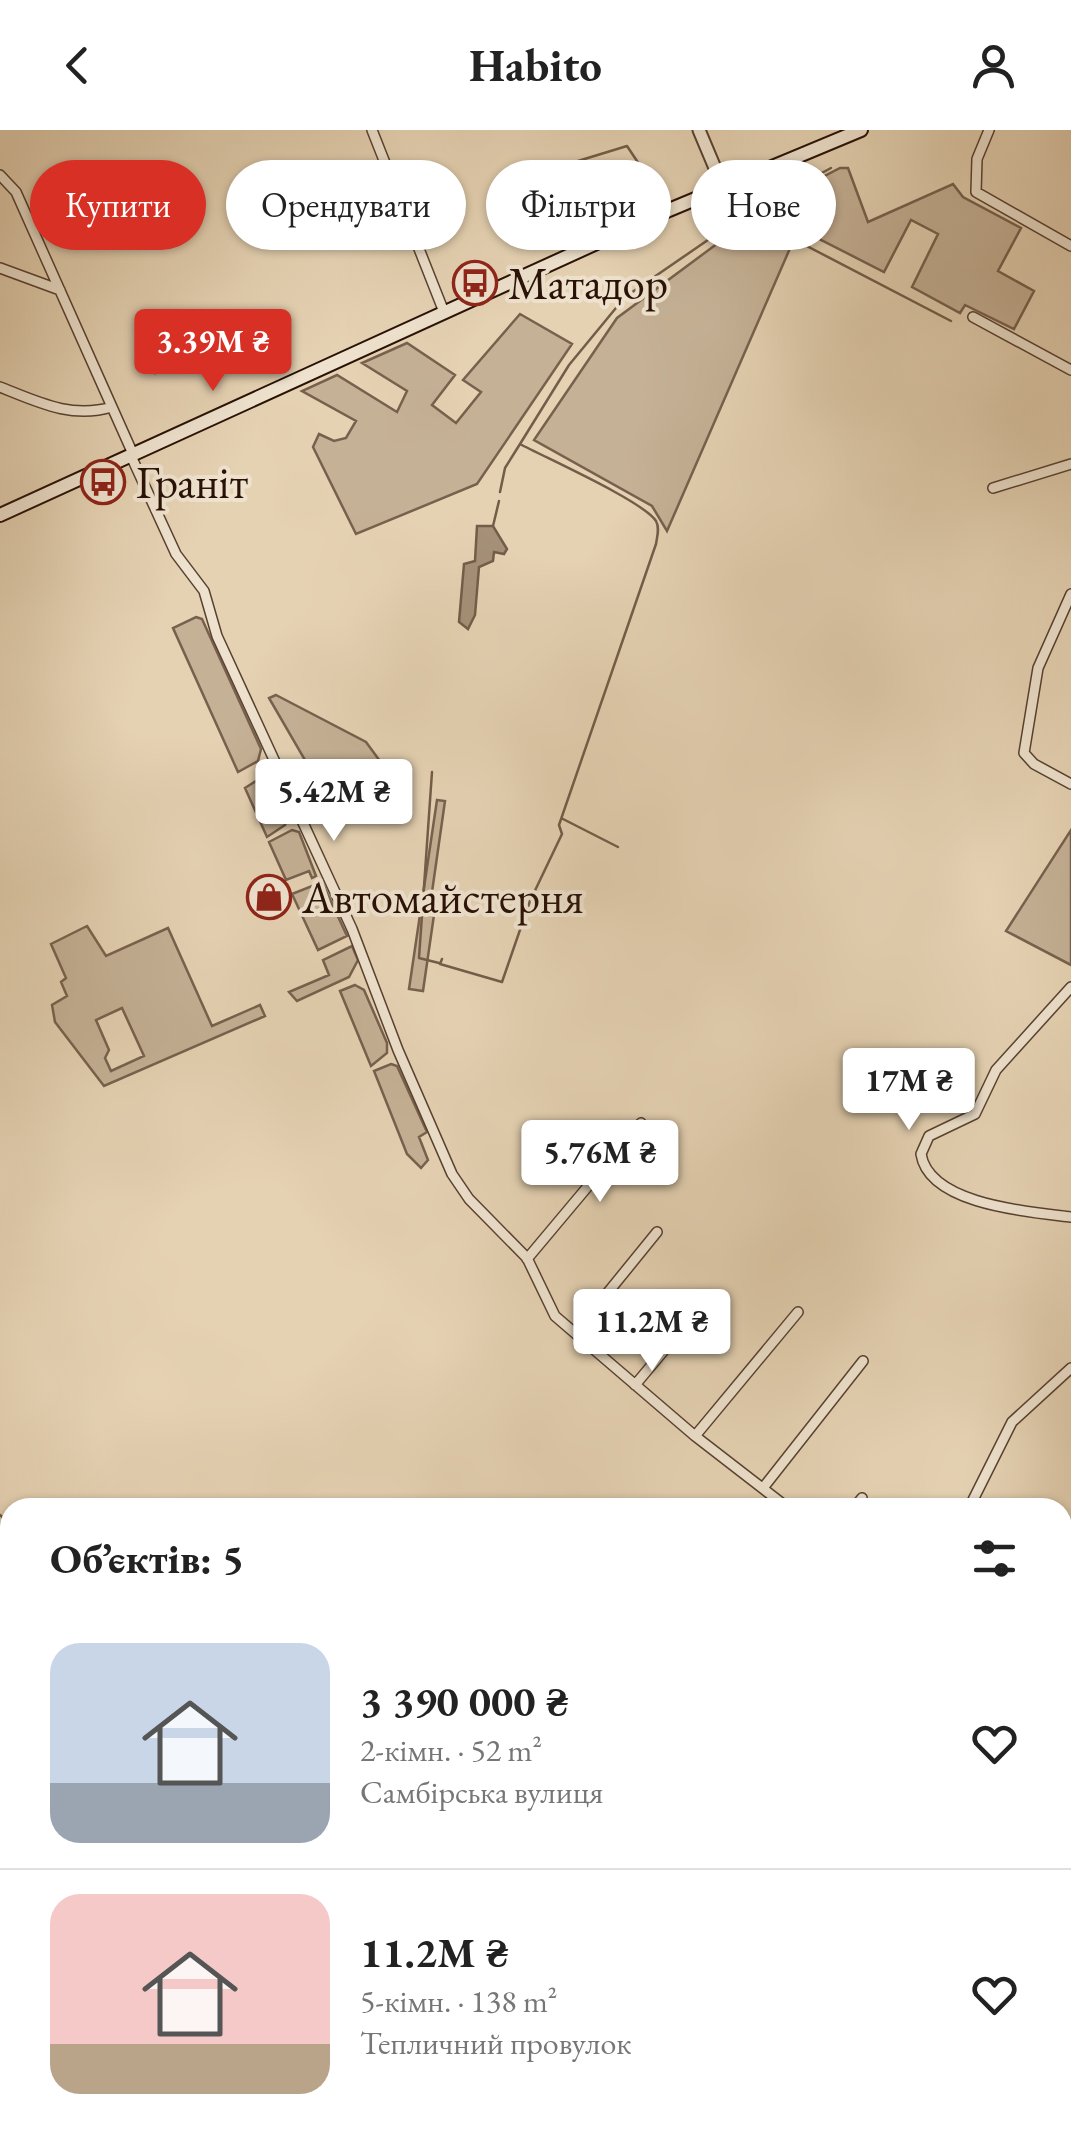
<!DOCTYPE html>
<html lang="uk">
<head>
<meta charset="utf-8">
<style>
	body { margin:0; font-family:"EB Garamond",serif; background:#f6f6f6; color:#222; height:100vh; display:flex; flex-direction:column; font-size:38px; white-space:nowrap }
	* { box-sizing:border-box; margin:0 }
	p { font-size:32px; color:#767676 }
	.icon { flex:none; width:55px; height:55px; fill:none; stroke:currentColor; stroke-width:2; stroke-linecap:round; stroke-linejoin:round }
	.map { position:relative; flex:1; overflow:hidden }
	.details { position:absolute; left:0px; top:1368px; width:1072px; height:642px; display:flex; flex-direction:column; background:#fff; border-radius:30px 30px 0 0; box-shadow:0 2px 8px #0004 }
	.details>* { flex:none }
	.top-card { position:absolute; left:30px; top:30px; width:1012px; height:90px; display:flex; gap:20px }
	.price { position:absolute; translate:-50% -85px; padding:0 22px; border-radius:10px; background:#fff; color:#222; font-size:32px; line-height:65px; filter:drop-shadow(0 2px 5px #0008) }
	.price::after { content:''; position:absolute; left:50%; top:60px; width:30px; height:22px; margin-left:-15px; background:inherit; clip-path:polygon(0 0,100% 0,50% 100%) }
	.price.active { background:#d93025; color:#fff }
	ul { padding:0; list-style:none }
	li { display:flex; align-items:center; gap:30px; height:250px; padding:0 50px }
	li+li { border-top:2px solid #e0e0e0 }
	li span { display:grid; place-items:center; flex:none; width:280px; height:200px; border-radius:30px; color:#555 }
	li>.icon { margin-inline-start:auto }
	span .icon { width:120px; height:120px; fill:#fffc; stroke-width:1 }
	li b { font-size:42px }
	h2 { display:flex; justify-content:space-between; align-items:center; height:120px; padding:0 50px; font-size:42px }
	.chip { padding:0 35px; border-radius:45px; background:#fff; box-shadow:0 2px 8px #0004; font-size:35px; line-height:90px }
	.chip.active { background:#d93025; color:#fff }
	header { display:flex; justify-content:space-between; align-items:center; height:130px; padding:0 50px; background:#fff; font-size:45px; font-weight:700 }
	.map>svg:first-child { display:block }
	.green { fill:#c5b196; stroke:#77614e; stroke-width:2.5; fill-rule:evenodd }
	.water { fill:#a59078; stroke:#735d4a; stroke-width:2.5 }
	.lines { fill:none; stroke-linecap:round; stroke-linejoin:round }
	.stream { stroke:#735d4a; stroke-width:2.5 }
	.minor-casing { stroke:#584131; stroke-width:12 }
	.tertiary-casing { stroke:#584131; stroke-width:15 }
	.secondary-casing { stroke:#291106; stroke-width:16 }
	.minor { stroke:#eee2ce; stroke-width:9 }
	.tertiary { stroke:#eee2ce; stroke-width:11 }
	.secondary { stroke:#eee2ce; stroke-width:12 }
	.labels { text-anchor:middle; stroke-width:8; stroke-linejoin:round; paint-order:stroke }
	.poi-label { font-size:45px; fill:#291106; stroke:#eee2ce; text-anchor:start }
</style>
</head>
<body>
<header><svg class="icon" aria-label="back" viewBox="0 0 24 24"><path d="M15 5l-7 7 7 7"/></svg>Habito<svg class="icon" aria-label="person" viewBox="0 0 24 24"><circle cx="12" cy="8" r="4"/><path d="M4 21q1-7 8-7t8 7"/></svg></header>
<div class="map">
<svg width="1071" height="2008" viewBox="0 0 1071 2008">
	<rect width="100%" height="100%" fill="#e5d2b3"/>
	<filter id="stains"><feTurbulence type="fractalNoise" baseFrequency=".002" numOctaves="4"/><feColorMatrix values="0 0 0 0 .2 0 0 0 0 .09 0 0 0 0 .02 0 0 0 .5 -.17"/></filter>
	<radialGradient id="worn" r=".72"><stop offset=".6" stop-color="#630" stop-opacity="0"/><stop offset="1" stop-color="#630" stop-opacity=".3"/></radialGradient>
	<path class="green" d="M 840,38 L 848,38 L 868,92 L 953,54 L 963,67 L 1021,98 L 998,141 L 1034,161 L 1014,199 L 965,175 L 960,183 L 912,157 L 938,104 L 911,90 L 884,142 L 776,87 L 767,76 Z
		M 623,69 L 643,76 L 645,81 L 574,111 L 576,96 L 586,98 L 600,90 L 606,77 Z
		M 745,93 L 791,116 L 667,401 L 652,376 L 534,310 L 617,188 Z
		M 520,184 L 572,214 L 477,354 L 356,404 L 313,317 L 319,304 L 334,311 L 346,308 L 356,291 L 302,261 L 337,245 L 397,282 L 407,261 L 362,233 L 407,213 L 455,245 L 432,275 L 456,293 L 481,262 L 463,250 Z
		M 157,200 L 169,209 L 172,205 L 184,214 L 187,211 L 199,223 L 155,243 L 143,217 Z
		M 196,487 L 202,489 L 261,619 L 258,631 L 238,642 L 173,498 Z
		M 276,565 L 366,612 L 388,642 L 320,656 L 269,568 Z
		M 272,641 L 290,681 L 285,695 L 267,707 L 245,658 Z
		M 437,670 L 445,671 L 430,776 L 435,778 L 423,861 L 409,859 Z
		M 292,700 L 299,702 L 316,746 L 312,748 L 309,741 L 286,750 L 269,712 Z
		M 1071,700 L 1071,835 L 1006,801 Z
		M 322,752 L 347,806 L 318,820 L 292,764 Z
		M 87,796 L 106,826 L 168,798 L 212,896 L 260,875 L 265,886 L 104,956 L 55,892 L 52,875 L 67,866 L 61,852 L 66,848 L 51,814 ZM 122,878 L 144,926 L 111,941 L 105,928 L 109,920 L 96,890 Z
		M 352,816 L 358,830 L 349,847 L 297,871 L 289,862 L 329,845 L 323,830 Z
		M 355,855 L 364,860 L 387,913 L 387,923 L 371,936 L 340,861 Z
		M 391,934 L 397,936 L 427,1002 L 419,1007 L 428,1030 L 421,1038 L 407,1024 L 374,941 Z
		M 301,2000 L 489,2000 L 481,2008 L 299,2008 Z
		M 555,2000 L 989,2000 L 985,2008 L 567,2008 Z"/>
	<path class="water" d="M 477,396 L 493,396 L 507,419 L 504,424 L 494,422 L 493,431 L 479,437 L 475,485 L 468,499 L 459,492 L 464,434 L 475,431 Z
		M 1071,1458 L 1071,1928 L 1066,1926 L 1063,1931 L 1062,1468 Z"/>
	<g class="lines">
		<path class="stream" d="M 528,56 L 578,31 L 627,16 L 653,55
			M 768,72 L 831,38
			M 751,82 L 776,100 L 951,191
			M 500,362 L 505,338 L 520,314
			M 493,396 L 499,371
			M 432,642 L 419,828 L 439,833
			M 563,689 L 618,717
			M 442,829 L 440,834 L 502,852 L 530,771 L 562,704 L 559,695 L 656,414 C 657,407 660,398 656,391 C 643,371 546,328 520,314 L 569,235 L 625,167 L 753,79
			M 0,1385 L 10,1394
			M 283,2008 L 285,2000"/>
		<defs>
			<path id="minor" d="M 372,0 L 444,182
				M 989,0 L 977,29 L 976,62 L 1071,116
				M 0,45 L 16,62 L 133,324
				M 0,138 L 60,160
				M 973,187 L 1071,240
				M 0,257 C 38,272 71,289 112,277
				M 131,326 L 176,424 L 204,461 L 217,506 L 352,799 L 398,920 L 452,1044 L 469,1069 L 527,1128 L 555,1186 L 695,1306 L 788,1378
				M 993,358 L 1071,334
				M 1071,464 L 1038,538 L 1024,623 L 1034,634 L 1071,654
				M 1071,857 L 996,940 L 975,984 L 929,1006 L 921,1024 C 929,1075 1030,1082 1071,1087
				M 527,1129 L 641,993
				M 575,1203 L 657,1102
				M 635,1255 L 687,1193
				M 695,1306 L 798,1182
				M 763,1358 L 863,1231
				M 854,1378 L 862,1368
				M 969,1378 L 1012,1292 L 1071,1238"/>
			<path id="tertiary" d="M 699,0 L 723,57"/>
			<path id="secondary" d="M 0,385 L 669,80 L 861,0"/>
		</defs>
		<use href="#minor" class="minor-casing"/>
		<use href="#tertiary" class="tertiary-casing"/>
		<use href="#secondary" class="secondary-casing"/>
		<use href="#minor" class="minor"/>
		<use href="#tertiary" class="tertiary"/>
		<use href="#secondary" class="secondary"/>
	</g>
	<defs>
		<symbol id="bus-ring" viewBox="-11 -11 22 22"><circle r="9.5" fill="#eee2ce" stroke="#8f2418" stroke-width="1.5"/><path d="M-5-6H5V4H4V6H2V4H-2V6H-4V4H-5ZM-3.5-4V0h7V-4ZM-3.5 1.2v1.5H-2V1.2ZM2 1.2v1.5H3.5V1.2Z" fill="#8f2418"/></symbol>
		<symbol id="shop-ring" viewBox="-11 -11 22 22"><circle r="9.5" fill="#eee2ce" stroke="#8f2418" stroke-width="1.5"/><path d="M-5-2.5h2.3a2.7 3.5 0 0 1 5.4 0H5L5.5 6h-11ZM-1.5-2.5h3a1.5 2.3 0 0 0-3 0Z" fill="#8f2418"/></symbol>
	</defs>
	<g fill-rule="evenodd">
		<use href="#bus-ring" x="450" y="128" width="50" height="50"/>
		<use href="#bus-ring" x="78" y="327" width="50" height="50"/>
		<use href="#shop-ring" x="244" y="742" width="50" height="50"/>
	</g>
	<g class="labels">
		<g class="poi-label">
			<text x="508" y="169">Матадор</text>
			<text x="136" y="368">Граніт</text>
			<text x="302" y="783">Автомайстерня</text>
		</g>
	</g>
	<rect width="100%" height="100%" filter="url(#stains)"/>
	<rect width="100%" height="100%" fill="url(#worn)"/>
</svg>
<b class="price active" style="left:213px;top:264px">3.39M ₴</b>
<b class="price" style="left:334px;top:714px">5.42M ₴</b>
<b class="price" style="left:909px;top:1003px">17M ₴</b>
<b class="price" style="left:600px;top:1075px">5.76M ₴</b>
<b class="price" style="left:652px;top:1244px">11.2M ₴</b>
<div class="top-card">
<a class="chip active">Купити</a>
<a class="chip">Орендувати</a>
<a class="chip">Фільтри</a>
<a class="chip">Нове</a>
</div>
<section class="details">
<h2>Об’єктів: 5<svg class="icon" aria-label="filters" viewBox="0 0 24 24"><path d="M4 7h16M4 17h16"/><circle cx="9" cy="7" r="2"/><circle cx="15" cy="17" r="2"/></svg></h2>
<ul>
<li><span style="background:linear-gradient(#c9d6e8 70%,#9aa5b1 0)"><svg class="icon" aria-label="home" viewBox="0 0 24 24"><path d="M3 11l9-7 9 7M6 9v11h12V9"/></svg></span><div><b>3 390 000 ₴</b><p>2-кімн. · 52 m²</p><p>Самбірська вулиця</p></div><svg class="icon" aria-label="heart" viewBox="0 0 24 24"><path d="M12 20l-8-8c-3-5 5-10 8-4 3-6 11-1 8 4z"/></svg></li>
<li><span style="background:linear-gradient(#f6c9c9 75%,#b9a48a 0)"><svg class="icon" aria-label="home" viewBox="0 0 24 24"><path d="M3 11l9-7 9 7M6 9v11h12V9"/></svg></span><div><b>11.2M ₴</b><p>5-кімн. · 138 m²</p><p>Тепличний провулок</p></div><svg class="icon" aria-label="heart" viewBox="0 0 24 24"><path d="M12 20l-8-8c-3-5 5-10 8-4 3-6 11-1 8 4z"/></svg></li>
</ul>
</section>
</div>
</body>
</html>
